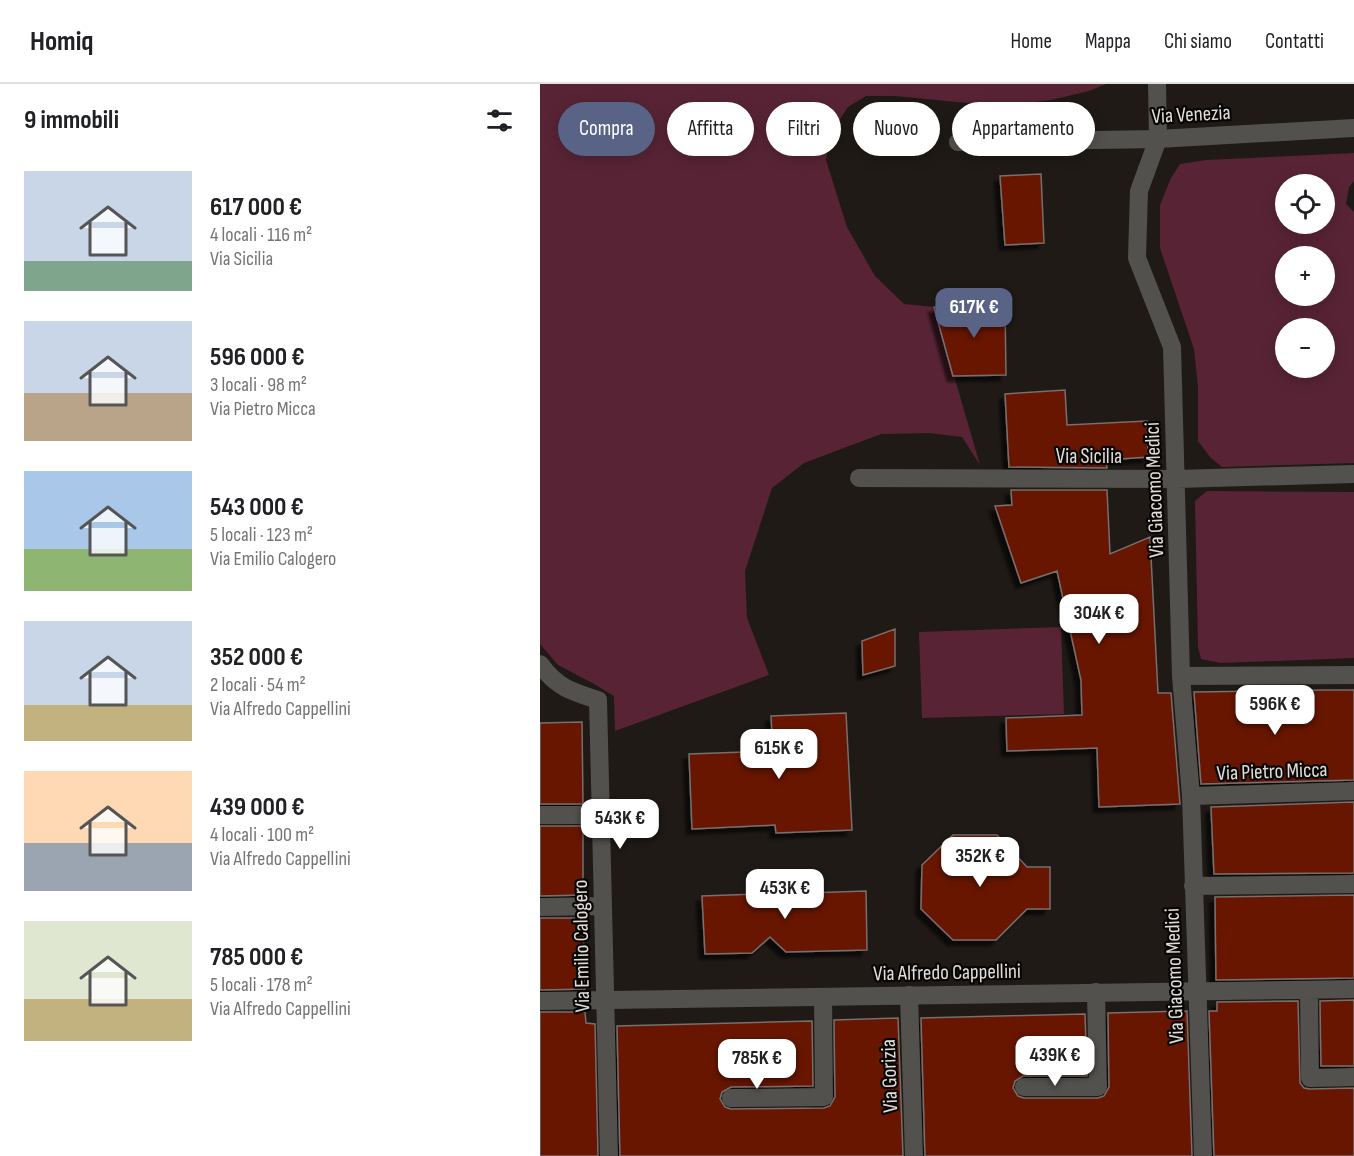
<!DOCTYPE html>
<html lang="it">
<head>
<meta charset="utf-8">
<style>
	body { margin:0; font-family:"Sofia Sans Condensed",sans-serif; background:#f6f6f6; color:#202124; height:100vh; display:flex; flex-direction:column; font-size:22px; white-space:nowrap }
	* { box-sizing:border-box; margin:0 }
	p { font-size:20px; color:#757577 }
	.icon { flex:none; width:33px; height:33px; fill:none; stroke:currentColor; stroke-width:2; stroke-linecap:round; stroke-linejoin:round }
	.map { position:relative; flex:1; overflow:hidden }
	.drawer { display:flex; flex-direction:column; background:#fff; width:540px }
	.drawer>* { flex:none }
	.hud { position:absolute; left:18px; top:18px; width:570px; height:54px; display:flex; gap:12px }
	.buttons { position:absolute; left:735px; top:90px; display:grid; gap:12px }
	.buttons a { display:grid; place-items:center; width:60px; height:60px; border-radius:50%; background:#fff; box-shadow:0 3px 15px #0003; font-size:30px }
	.price { position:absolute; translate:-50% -51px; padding:0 14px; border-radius:12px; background:#fff; color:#222; font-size:20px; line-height:39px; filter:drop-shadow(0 2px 3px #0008) }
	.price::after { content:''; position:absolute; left:50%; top:36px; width:18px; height:14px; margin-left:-9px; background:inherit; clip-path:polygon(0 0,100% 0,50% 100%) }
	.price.selected { background:#586386; color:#fff }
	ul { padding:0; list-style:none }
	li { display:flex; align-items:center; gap:18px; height:150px; padding:0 24px }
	li span { display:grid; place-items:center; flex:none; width:168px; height:120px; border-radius:0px; color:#555 }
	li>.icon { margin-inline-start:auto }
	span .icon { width:72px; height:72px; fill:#fffc; stroke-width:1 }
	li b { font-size:26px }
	h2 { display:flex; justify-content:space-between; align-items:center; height:72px; padding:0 24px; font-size:26px }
	.pill { padding:0 21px; border-radius:27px; background:#fff; box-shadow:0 3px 15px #0003; font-size:21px; line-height:54px }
	.pill.selected { background:#586386; color:#fff }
	header { display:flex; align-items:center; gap:36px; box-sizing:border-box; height:84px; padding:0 30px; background:#fff; border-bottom:2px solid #e0e0e0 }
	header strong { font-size:28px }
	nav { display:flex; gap:33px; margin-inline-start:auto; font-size:21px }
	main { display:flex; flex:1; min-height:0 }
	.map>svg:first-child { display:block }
	.green { fill:#582435; fill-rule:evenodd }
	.building { fill:#671205; stroke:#776f6d; stroke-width:1.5; filter:url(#shadow) }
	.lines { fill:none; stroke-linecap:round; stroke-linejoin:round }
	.minor { stroke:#52514e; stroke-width:18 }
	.labels { text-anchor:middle; stroke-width:4.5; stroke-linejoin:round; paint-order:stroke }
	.street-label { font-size:21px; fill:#e1ddda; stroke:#080605 }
</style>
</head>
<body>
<header>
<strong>Homiq</strong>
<nav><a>Home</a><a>Mappa</a><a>Chi siamo</a><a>Contatti</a></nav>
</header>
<main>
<section class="drawer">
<h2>9 immobili<svg class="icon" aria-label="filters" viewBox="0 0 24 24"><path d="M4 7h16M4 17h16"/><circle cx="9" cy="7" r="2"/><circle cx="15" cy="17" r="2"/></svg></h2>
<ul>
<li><span style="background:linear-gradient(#c9d6e8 75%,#7fa58c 0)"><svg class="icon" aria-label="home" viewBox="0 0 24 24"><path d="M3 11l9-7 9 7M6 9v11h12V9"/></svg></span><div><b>617 000 €</b><p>4 locali · 116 m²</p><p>Via Sicilia</p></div></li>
<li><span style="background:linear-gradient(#c9d6e8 60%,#b9a48a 0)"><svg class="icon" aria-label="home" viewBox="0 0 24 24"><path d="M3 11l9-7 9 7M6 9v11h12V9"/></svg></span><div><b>596 000 €</b><p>3 locali · 98 m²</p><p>Via Pietro Micca</p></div></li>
<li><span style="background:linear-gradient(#a9c7e8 65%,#8fb573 0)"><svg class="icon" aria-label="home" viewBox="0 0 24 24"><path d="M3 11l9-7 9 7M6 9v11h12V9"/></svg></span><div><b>543 000 €</b><p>5 locali · 123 m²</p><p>Via Emilio Calogero</p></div></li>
<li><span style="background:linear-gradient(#c9d6e8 70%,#c2b280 0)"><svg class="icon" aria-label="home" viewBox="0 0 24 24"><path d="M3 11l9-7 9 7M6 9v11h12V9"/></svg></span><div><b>352 000 €</b><p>2 locali · 54 m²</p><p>Via Alfredo Cappellini</p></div></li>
<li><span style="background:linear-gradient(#ffd9b3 60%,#9aa5b1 0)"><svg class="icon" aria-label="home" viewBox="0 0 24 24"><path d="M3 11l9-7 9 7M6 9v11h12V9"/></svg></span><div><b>439 000 €</b><p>4 locali · 100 m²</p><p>Via Alfredo Cappellini</p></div></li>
<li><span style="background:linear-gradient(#dfe7d0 65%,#c2b280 0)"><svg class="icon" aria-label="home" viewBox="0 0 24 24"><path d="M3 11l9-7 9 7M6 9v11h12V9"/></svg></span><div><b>785 000 €</b><p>5 locali · 178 m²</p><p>Via Alfredo Cappellini</p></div></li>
</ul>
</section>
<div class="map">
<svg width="814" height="1072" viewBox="0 0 814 1072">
	<defs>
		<filter id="shadow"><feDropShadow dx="-5.5" dy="5.5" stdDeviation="1.5" flood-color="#0009"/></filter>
	</defs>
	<rect width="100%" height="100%" fill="#1f1a16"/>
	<path class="green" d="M 0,0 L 566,0 L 549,7 L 511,16 L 458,22 L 355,12 L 326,12 L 308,23 L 291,49 L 286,76 L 307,143 L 335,192 L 364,220 L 394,223 L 440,381 L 422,353 L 389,349 L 341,350 L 264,379 L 232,404 L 205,487 L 207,534 L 229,591 L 75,647 L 74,612 L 56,601 L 18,581 L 0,560 Z
		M 814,69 L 814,97 L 809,103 L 806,120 L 814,128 L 814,379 L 682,383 L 670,373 L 658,357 L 658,303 L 654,265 L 620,164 L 620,121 L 631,94 L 640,80 L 666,76 ZM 784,100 L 784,140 L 746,140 L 746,100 ZM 784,172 L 784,212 L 746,212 L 746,172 ZM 784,244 L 784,284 L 746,284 L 746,244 Z
		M 667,407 L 814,408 L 814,574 L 681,579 L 661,575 L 658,563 L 655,417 Z
		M 521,543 L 524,630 L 382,634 L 379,548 Z"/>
	<path class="building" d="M 501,90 L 504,159 L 465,161 L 460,92 Z
		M 465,222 L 466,291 L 413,292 L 394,223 Z
		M 525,306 L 527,341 L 607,337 L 608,373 L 566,376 L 567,384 L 469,383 L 465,310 Z
		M 471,406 L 567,406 L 570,470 L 610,453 L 618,609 L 631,609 L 640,720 L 559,723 L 557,664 L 467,667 L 466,634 L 542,631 L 541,596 L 517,487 L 481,499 L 455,422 L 472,421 Z
		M 355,545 L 355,582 L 323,591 L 322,557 Z
		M 785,606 L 814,606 L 814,696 L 661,700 L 654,608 Z
		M 306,629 L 312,746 L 236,749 L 235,741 L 152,745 L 149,670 L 233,667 L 231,632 Z
		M 42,638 L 43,720 L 0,720 L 0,639 Z
		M 814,718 L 814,789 L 674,790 L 671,723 Z
		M 0,742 L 43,742 L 43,811 L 0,812 Z
		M 413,751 L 457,751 L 487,783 L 510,783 L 510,825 L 487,825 L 456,856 L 413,856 L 381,825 L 382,781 Z
		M 241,786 L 266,809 L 326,807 L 327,866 L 246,868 L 230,853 L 212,869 L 165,870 L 162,812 L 218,810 Z
		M 814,811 L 814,894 L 676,896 L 675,813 Z
		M 0,834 L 43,834 L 45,905 L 0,906 Z
		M 814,916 L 814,982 L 781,982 L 780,917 Z
		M 758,917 L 760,999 L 764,1004 L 770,1005 L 814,1004 L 814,1072 L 674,1072 L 669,927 L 677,927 L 677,918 Z
		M 647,927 L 652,1072 L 385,1072 L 381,934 L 545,930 L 547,992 L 483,992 L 475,997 L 473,1004 L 478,1012 L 484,1014 L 558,1014 L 564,1012 L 569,1003 L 568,929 Z
		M 0,928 L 45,928 L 46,939 L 55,940 L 58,1072 L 0,1072 Z
		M 358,934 L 363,1072 L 80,1072 L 77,942 L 272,937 L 273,1002 L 191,1003 L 182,1008 L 180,1015 L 185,1023 L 191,1025 L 284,1024 L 290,1022 L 295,1013 L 294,936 Z"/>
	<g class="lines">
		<path class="minor" d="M 617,0 L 618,55 L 599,107 L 597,174 L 632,263 L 641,592 L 651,712 L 663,1072
			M 418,58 L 618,55 L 814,44
			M 319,394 L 637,395 L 814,390
			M 0,580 C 16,603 32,608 58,616 L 69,1072
			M 641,592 L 814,591
			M 651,712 L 814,707
			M 0,731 L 61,731
			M 653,802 L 814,800
			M 0,823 L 63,822
			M 769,906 L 770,994 L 814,993
			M 369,911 L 374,1072
			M 0,917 L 814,905
			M 484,1003 L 558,1003 L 556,908
			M 191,1014 L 284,1013 L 283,913"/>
	</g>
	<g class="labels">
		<g class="street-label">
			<text transform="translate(651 30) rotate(-3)" y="7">Via Venezia</text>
			<text x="549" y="379">Via Sicilia</text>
			<text transform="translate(614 406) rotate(-92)" y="7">Via Giacomo Medici</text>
			<text transform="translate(732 687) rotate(-2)" y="7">Via Pietro Micca</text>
			<text transform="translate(41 862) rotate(-91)" y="7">Via Emilio Calogero</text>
			<text transform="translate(407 888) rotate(-1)" y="7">Via Alfredo Cappellini</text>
			<text transform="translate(634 892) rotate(-92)" y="7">Via Giacomo Medici</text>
			<text transform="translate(349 992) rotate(-92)" y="7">Via Gorizia</text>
		</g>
	</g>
</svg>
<div class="buttons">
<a><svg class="icon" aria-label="locate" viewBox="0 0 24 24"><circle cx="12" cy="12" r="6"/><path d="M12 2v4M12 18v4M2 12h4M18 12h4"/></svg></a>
<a>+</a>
<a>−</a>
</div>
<b class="price selected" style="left:434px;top:255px">617K €</b>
<b class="price" style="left:559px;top:561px">304K €</b>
<b class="price" style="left:735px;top:652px">596K €</b>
<b class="price" style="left:239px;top:696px">615K €</b>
<b class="price" style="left:80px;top:766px">543K €</b>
<b class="price" style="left:440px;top:804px">352K €</b>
<b class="price" style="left:245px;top:836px">453K €</b>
<b class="price" style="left:515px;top:1003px">439K €</b>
<b class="price" style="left:217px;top:1006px">785K €</b>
<div class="hud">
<a class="pill selected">Compra</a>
<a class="pill">Affitta</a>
<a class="pill">Filtri</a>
<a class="pill">Nuovo</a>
<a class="pill">Appartamento</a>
</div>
</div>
</main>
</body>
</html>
